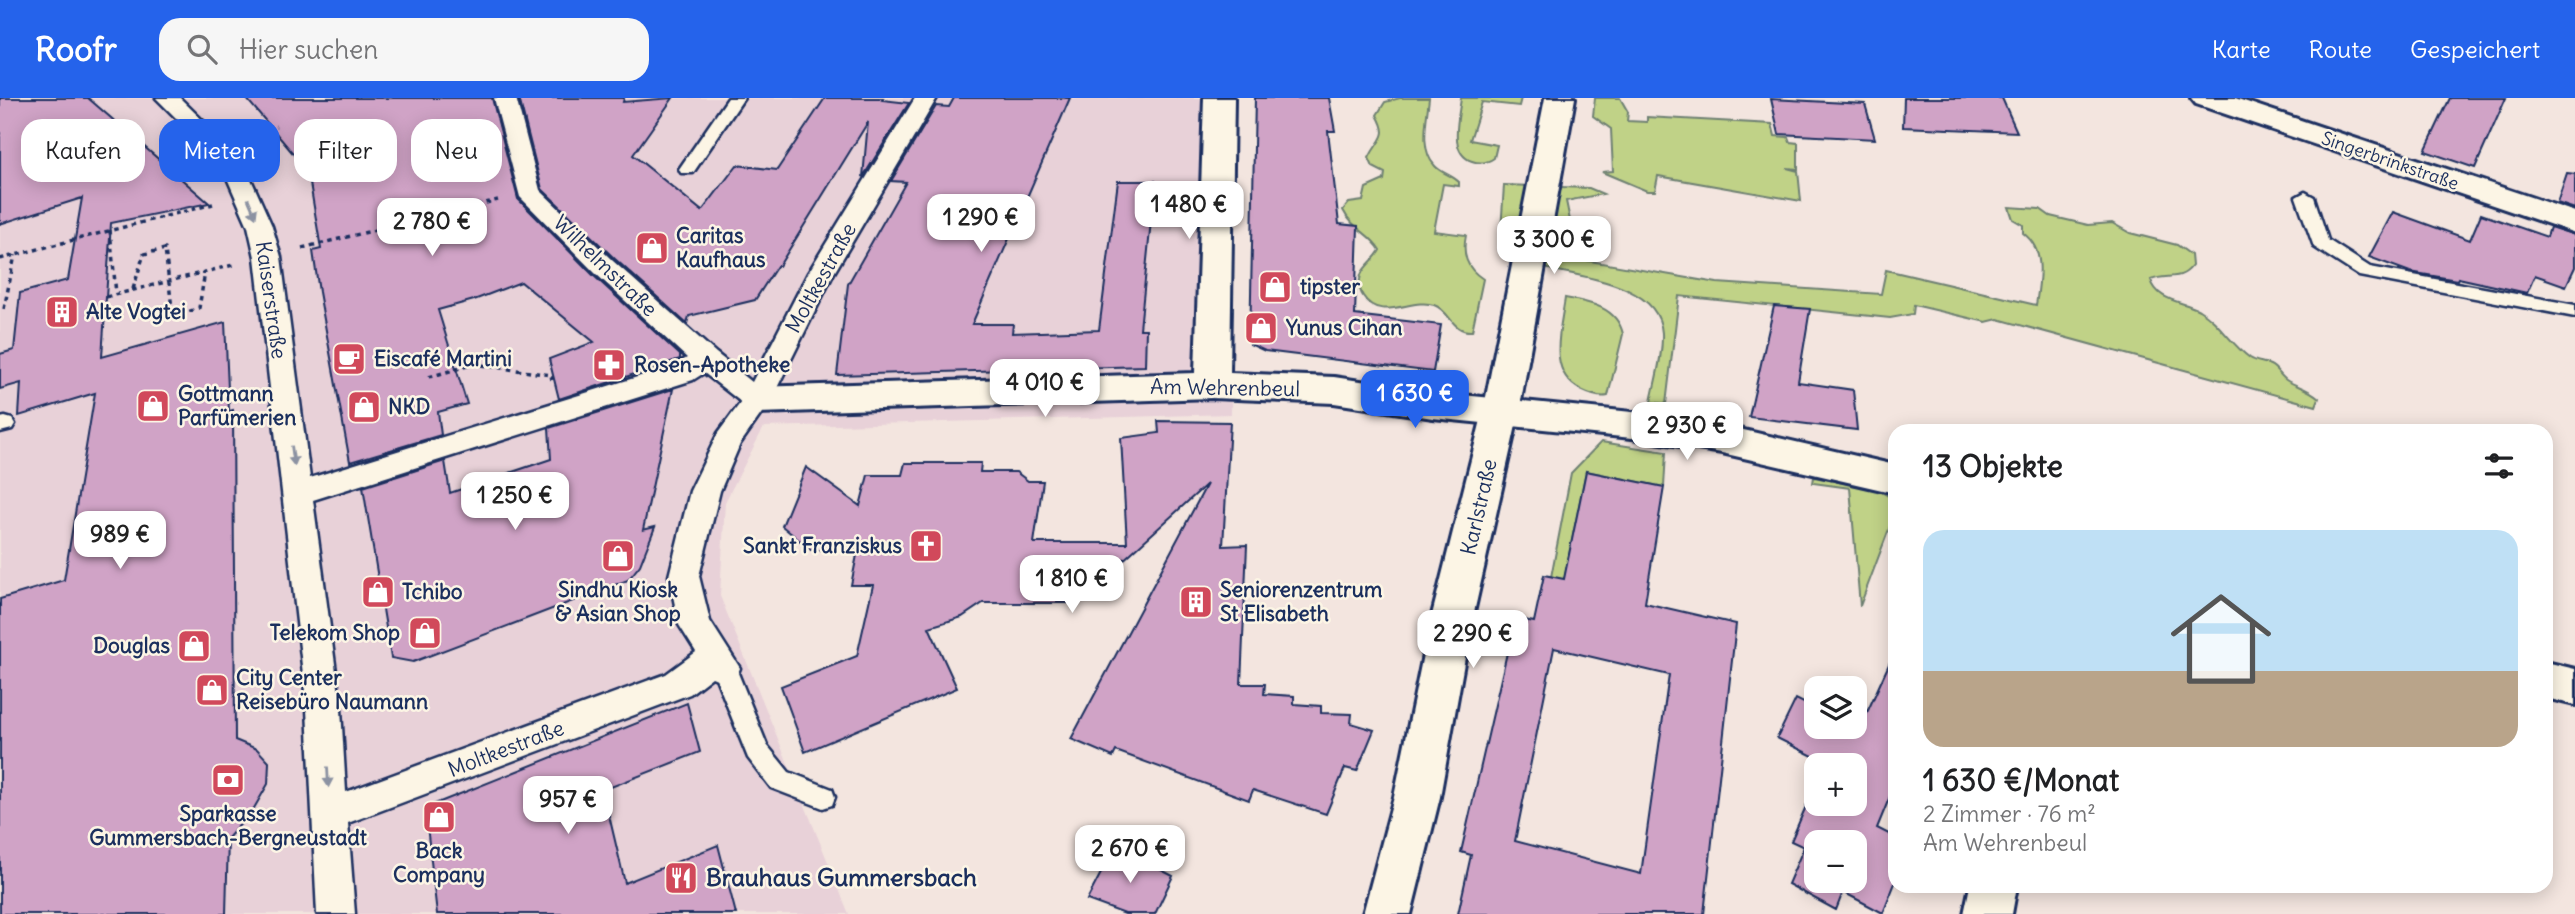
<!DOCTYPE html>
<html lang="de">
<head>
<meta charset="utf-8">
<style>
	body { margin:0; font-family:Delius,sans-serif; background:#f6f6f6; color:#202124; height:100vh; display:flex; flex-direction:column; font-size:26px; white-space:nowrap }
	* { box-sizing:border-box; margin:0 }
	p { font-size:23px; color:#757577 }
	.icon { flex:none; width:38px; height:38px; fill:none; stroke:currentColor; stroke-width:2; stroke-linecap:round; stroke-linejoin:round }
	.map { position:relative; flex:1; overflow:hidden }
	.panel { position:absolute; left:1888px; top:326px; width:665px; height:469px; display:flex; flex-direction:column; background:#fff; border-radius:21px; box-shadow:0 4px 18px #0003 }
	.panel>* { flex:none }
	.hud { position:absolute; left:21px; top:21px; width:665px; height:63px; display:flex; gap:14px }
	.controls { position:absolute; left:1804px; top:578px; display:grid; gap:14px }
	.controls a { display:grid; place-items:center; width:63px; height:63px; border-radius:14px; background:#fff; box-shadow:0 4px 18px #0003; font-size:35px }
	.price { position:absolute; translate:-50% -60px; padding:0 16px; border-radius:14px; background:#fff; color:#222; font-size:23px; line-height:46px; filter:drop-shadow(0 2px 4px #0008) }
	.price::after { content:''; position:absolute; left:50%; top:42px; width:21px; height:16px; margin-left:-10px; background:inherit; clip-path:polygon(0 0,100% 0,50% 100%) }
	.price.selected { background:#2563eb; color:#fff }
	ul { padding:0; list-style:none }
	li { display:grid; align-content:center; gap:14px; height:371px; padding:0 35px }
	li span { display:grid; place-items:center; height:217px; border-radius:21px; color:#555 }
	li>.icon { margin-inline-start:auto }
	span .icon { width:126px; height:126px; fill:#fffc; stroke-width:1 }
	li b { font-size:30px }
	h2 { display:flex; justify-content:space-between; align-items:center; height:84px; padding:0 35px; font-size:30px }
	.tag { padding:0 24px; border-radius:21px; background:#fff; box-shadow:0 4px 18px #0003; font-size:24px; line-height:63px }
	.tag.selected { background:#2563eb; color:#fff }
	header { display:flex; align-items:center; gap:42px; box-sizing:border-box; height:98px; padding:0 35px; background:#2563eb; color:#fff }
	header strong { font-size:33px }
	nav { display:flex; gap:38px; margin-inline-start:auto; font-size:24px }
	.search { width:490px; height:63px; background:#f6f6f6; display:flex; align-items:center; gap:18px; box-sizing:border-box; padding:0 24px; border-radius:21px; color:#757577; font-size:26px }
	.map>svg:first-child { display:block }
	.built { fill:#e8d1d8 }
	.green { fill:#c0d287; stroke:#6e8072; stroke-width:2 }
	.building { fill:#d0a3c6; stroke:#1b2f5e; stroke-width:2; fill-rule:evenodd }
	.lines { fill:none; stroke-linecap:round; stroke-linejoin:round }
	.service-casing { stroke:#1b2f5e; stroke-width:5 }
	.pedestrian-casing { stroke:#1b2f5e; stroke-width:5 }
	.minor-casing { stroke:#1b2f5e; stroke-width:6 }
	.tertiary-casing { stroke:#1b2f5e; stroke-width:6 }
	.path { stroke:#1b2f5e; stroke-width:3.5; stroke-dasharray:4.5 4.5; stroke-linecap:butt }
	.service { fill:#fcf5e5; fill-rule:evenodd }
	.pedestrian { fill:#fcf5e5; fill-rule:evenodd }
	.minor { fill:#fcf5e5; fill-rule:evenodd }
	.tertiary { fill:#fcf5e5; fill-rule:evenodd }
	.oneway { fill:#8c92a2 }
	.labels { text-anchor:middle; stroke-width:5; stroke-linejoin:round; paint-order:stroke }
	.far-street-label { font-size:18px; fill:#1b2f5e; stroke:#fcf5e5 }
	.poi-label { font-size:21px; font-weight:bold; fill:#1b2f5e; stroke:#fcf5e5; text-anchor:start }
	.street-label { font-size:21px; fill:#1b2f5e; stroke:#fcf5e5 }
	.near-poi-label { font-size:24px; font-weight:bold; fill:#1b2f5e; stroke:#fcf5e5; text-anchor:start }
</style>
</head>
<body>
<header>
<strong>Roofr</strong>
<div class="search"><svg class="icon" aria-label="search" viewBox="0 0 24 24"><circle cx="10" cy="10" r="6"/><path d="M15 15l6 6"/></svg>Hier suchen</div>
<nav><a>Karte</a><a>Route</a><a>Gespeichert</a></nav>
</header>
<div class="map">
<svg width="2575" height="816" viewBox="0 0 2575 816">
	<rect width="100%" height="100%" fill="#f3e5df"/>
	<filter id="ink" filterUnits="userSpaceOnUse"><feTurbulence type="fractalNoise" baseFrequency=".0143" numOctaves="2"/><feDisplacementMap in="SourceGraphic" scale="14" xChannelSelector="R" yChannelSelector="G"/><feConvolveMatrix kernelMatrix="1 2 1 2 8 2 1 2 1" color-interpolation-filters="sRGB"/></filter>
	<g filter="url(#ink)">
		<path class="built" d="M 0,0 L 1236,0 L 1231,316 L 764,329 L 725,404 L 720,498 L 849,816 L 0,816 Z"/>
		<path class="green" d="M 1400,0 L 1429,0 C 1427,21 1419,51 1435,68 C 1441,75 1452,77 1459,84 L 1459,88 L 1443,86 L 1434,133 L 1466,137 C 1462,156 1466,170 1483,181 L 1472,233 C 1451,234 1451,213 1434,207 C 1412,199 1380,225 1363,198 C 1359,192 1359,184 1361,177 C 1364,168 1375,162 1380,152 C 1370,135 1352,131 1343,112 L 1349,105 L 1363,103 L 1366,90 L 1384,82 L 1385,75 L 1373,69 L 1369,60 C 1379,39 1390,40 1377,17 L 1385,4 Z
			M 1461,0 L 1521,0 L 1519,8 L 1482,4 L 1470,42 L 1497,47 L 1494,60 C 1487,65 1480,66 1472,63 C 1448,55 1459,19 1461,0 Z
			M 1595,0 L 1620,0 L 1628,14 L 1627,23 L 1647,24 L 1647,19 L 1772,26 L 1775,38 L 1788,39 L 1790,44 L 1798,45 L 1798,71 L 1787,70 L 1798,73 L 1801,103 L 1658,78 L 1655,93 L 1647,93 L 1602,74 L 1613,73 L 1611,31 L 1593,18 Z
			M 1504,87 L 1589,90 L 1603,96 L 1566,103 L 1578,161 L 1717,185 L 1881,196 L 1886,172 L 2036,207 C 2040,181 2046,152 2023,135 L 2023,127 L 2013,121 L 2009,109 L 2040,111 L 2050,118 L 2088,127 L 2112,125 L 2130,135 L 2177,147 L 2191,157 L 2192,168 C 2180,184 2167,175 2151,182 C 2157,203 2182,203 2199,212 C 2220,224 2230,246 2250,260 C 2256,264 2263,264 2270,267 C 2277,270 2280,278 2286,282 C 2297,289 2308,290 2319,300 L 2316,308 L 1998,221 L 1986,224 L 1914,207 L 1913,216 L 1890,220 L 1679,198 L 1666,306 L 1651,304 C 1655,283 1663,257 1662,235 C 1658,173 1544,180 1503,157 L 1500,149 Z
			M 1565,200 C 1589,204 1617,209 1623,236 L 1608,298 C 1599,300 1589,296 1581,292 C 1546,274 1561,231 1565,200 Z
			M 1601,344 L 1666,354 L 1664,389 L 1586,373 L 1564,482 L 1551,479 L 1571,375 Z
			M 1814,379 L 1878,392 L 1895,402 L 1895,415 L 1860,508 L 1850,390 L 1813,385 Z"/>
		<path class="building" d="M 0,0 L 88,0 L 209,105 L 111,125 L 102,259 L 225,224 L 229,313 L 233,312 L 235,642 L 257,651 L 269,664 L 268,686 L 253,712 L 228,740 L 226,816 L 0,816 L 0,501 L 64,482 L 95,295 L 19,318 L 21,285 L 0,291 L 0,256 L 14,252 L 20,195 L 68,182 L 82,100 L 0,126 Z
			M 246,0 L 492,0 L 518,101 L 593,177 L 680,257 L 680,261 L 559,301 L 549,261 L 594,244 L 521,184 L 474,202 L 438,212 L 467,306 L 438,314 L 441,337 L 350,364 L 319,194 L 313,153 L 321,151 L 308,73 Z
			M 519,0 L 624,0 L 623,4 L 673,0 L 633,57 L 702,113 L 737,67 L 777,72 L 825,0 L 883,0 L 882,2 L 909,5 L 863,79 L 868,24 L 779,168 L 777,168 L 755,202 L 689,218 L 687,226 L 615,161 L 542,91 Z
			M 954,0 L 1070,0 L 972,226 L 1013,226 L 1012,235 L 1099,232 L 1118,83 L 1155,83 L 1140,231 L 1146,231 L 1145,268 L 837,277 L 848,186 L 906,84 L 891,83 L 936,8 L 949,9 Z
			M 1255,0 L 1329,0 L 1335,33 L 1328,33 L 1339,126 L 1358,128 L 1355,217 L 1441,227 L 1433,274 L 1265,253 L 1250,246 Z
			M 1904,0 L 2002,0 L 2017,34 L 1903,29 Z
			M 2450,0 L 2506,0 L 2475,70 L 2425,53 Z
			M 1771,1 L 1865,6 L 1875,41 L 1779,36 Z
			M 2567,75 L 2575,76 L 2575,111 L 2557,105 Z
			M 2393,114 L 2470,142 L 2481,116 L 2547,139 L 2550,129 L 2575,137 L 2575,169 L 2566,188 L 2535,177 L 2527,195 L 2458,180 L 2457,182 L 2410,174 L 2369,159 Z
			M 1774,208 L 1810,211 L 1798,284 L 1853,292 L 1857,332 L 1749,319 Z
			M 673,291 L 643,432 L 655,429 L 640,467 L 628,482 L 413,564 L 391,560 L 363,389 L 445,363 L 450,395 L 551,361 L 549,330 Z
			M 1158,323 L 1230,324 L 1223,448 L 1247,447 L 1241,586 L 1265,586 L 1264,596 L 1294,598 L 1294,606 L 1321,608 L 1321,615 L 1352,616 L 1351,625 L 1374,632 L 1357,673 L 1345,670 L 1326,716 L 1253,692 L 1249,702 L 1116,653 L 1113,659 L 1071,641 L 1207,386 L 1076,505 L 983,505 L 962,519 L 929,529 L 957,590 L 805,654 L 781,588 L 857,558 L 873,487 L 851,487 L 858,452 L 811,452 L 782,428 L 806,369 L 860,408 L 868,377 L 902,377 L 905,365 L 981,365 L 980,374 L 1016,374 L 1028,383 L 1043,383 L 1034,445 L 1127,445 L 1121,340 L 1159,335 Z
			M 1586,373 L 1664,389 L 1645,505 L 1736,526 L 1704,816 L 1458,816 L 1471,757 L 1461,754 L 1515,520 L 1534,524 L 1544,477 L 1564,481 ZM 1554,550 L 1669,577 L 1641,776 L 1515,743 Z
			M 1895,553 L 1895,686 L 1877,730 L 1895,739 L 1895,785 L 1883,815 L 1843,794 L 1836,812 L 1788,786 L 1804,749 L 1791,743 L 1816,685 L 1816,705 L 1855,705 L 1855,667 L 1824,667 L 1825,664 L 1777,640 L 1796,601 L 1816,611 L 1816,628 L 1852,628 L 1859,632 ZM 1816,744 L 1855,744 L 1855,782 L 1816,782 Z
			M 687,605 L 700,654 L 603,692 L 625,785 L 718,747 L 736,816 L 437,816 L 425,710 Z
			M 1115,748 L 1173,778 L 1155,816 L 1125,816 L 1087,802 Z"/>
		<g class="lines">
			<defs>
				<path id="service" d="M 728,0 L 744,0 L 693,75 L 681,75 L 679,71 Z
					M 2305,94 L 2314,99 L 2328,142 L 2370,169 L 2575,207 L 2575,219 L 2359,178 L 2314,149 L 2296,99 Z
					M 5,319 L 12,321 L 15,326 L 12,331 L 0,334 L 0,320 Z
					M 724,560 L 732,563 L 736,570 L 767,647 L 789,674 L 832,691 L 835,699 L 832,707 L 823,710 L 771,690 L 748,660 L 712,570 L 716,563 Z"/>
				<path id="pedestrian" d="M 156,0 L 180,0 L 242,61 L 272,128 L 281,159 L 310,380 L 673,268 L 687,260 L 595,175 L 520,99 L 494,0 L 516,0 L 540,92 L 613,163 L 716,255 L 752,284 L 808,175 L 915,0 L 937,0 L 834,175 L 771,302 L 740,346 L 720,393 L 699,478 L 710,523 L 740,570 L 736,580 L 724,584 L 712,579 L 690,596 L 348,725 L 355,816 L 317,816 L 307,611 L 255,159 L 248,128 L 220,64 ZM 704,275 L 741,304 L 718,335 L 690,393 L 669,478 L 679,527 L 696,554 L 666,576 L 346,694 L 341,611 L 313,402 L 693,282 Z"/>
				<path id="minor" d="M 1204,0 L 1234,0 L 1230,275 L 1334,279 L 1433,294 L 1632,314 L 1722,327 L 1895,367 L 1895,395 L 1722,355 L 1632,340 L 1433,320 L 1334,305 L 1212,300 L 757,315 L 744,311 L 739,302 L 744,293 L 757,289 L 1195,275 Z
					M 2191,0 L 2235,0 L 2575,114 L 2575,135 L 2196,6 Z
					M 2546,564 L 2575,571 L 2575,607 L 2546,600 Z
					M 1970,788 L 2017,788 L 2012,816 L 1964,816 Z"/>
				<path id="tertiary" d="M 1545,0 L 1575,0 L 1519,314 L 1469,537 L 1440,699 L 1411,816 L 1363,816 L 1394,699 L 1427,537 L 1483,314 Z"/>
			</defs>
			<use href="#service" class="service-casing"/>
			<use href="#pedestrian" class="pedestrian-casing"/>
			<use href="#minor" class="minor-casing"/>
			<use href="#tertiary" class="tertiary-casing"/>
			<path class="path" d="M 251,39 L 276,28
				M 110,132 L 116,196
				M 302,150 L 498,102
				M 0,161 L 213,106
				M 133,191 L 144,156 L 165,151 L 173,219 L 199,210 L 205,174
				M 106,199 L 233,167
				M 4,211 L 15,157
				M 429,279 L 474,266 L 551,277 L 552,282"/>
			<use href="#service" class="service"/>
			<use href="#pedestrian" class="pedestrian"/>
			<use href="#minor" class="minor"/>
			<use href="#tertiary" class="tertiary"/>
		</g>
		<defs><path id="oneway-solid" d="M-6-.8H1V-3.2L6.5 0L1 3.2V.8H-6Z" transform="scale(1.75)"/></defs>
		<g class="oneway">
			<use href="#oneway-solid" transform="translate(252 110) rotate(67)"/>
			<use href="#oneway-solid" transform="translate(293 358) rotate(82)"/>
			<use href="#oneway-solid" transform="translate(328 679) rotate(87)"/>
		</g>
	</g>
	<defs>
		<symbol id="shop-square" viewBox="-11 -11 22 22"><rect x="-9" y="-9" width="18" height="18" rx="4" fill="#d1495b" stroke="#fcf5e5"/><path d="M-5-2.5h2.3a2.7 3.5 0 0 1 5.4 0H5L5.5 6h-11ZM-1.5-2.5h3a1.5 2.3 0 0 0-3 0Z" fill="#fff"/></symbol>
		<symbol id="building-square" viewBox="-11 -11 22 22"><rect x="-9" y="-9" width="18" height="18" rx="4" fill="#d1495b" stroke="#fcf5e5"/><path d="M-4-6H4V6H1V3H-1V6H-4ZM-2.5-4.3h1.7v1.8h-1.7ZM.8-4.3h1.7v1.8H.8ZM-2.5-1h1.7V.8h-1.7ZM.8-1h1.7V.8H.8Z" fill="#fff"/></symbol>
		<symbol id="cafe-square" viewBox="-11 -11 22 22"><rect x="-9" y="-9" width="18" height="18" rx="4" fill="#d1495b" stroke="#fcf5e5"/><path d="M-5.5-4.5H6V0H3Q3 3.5 0 3.5H-2.5Q-5.5 3.5-5.5 0ZM3-3.2v2h1.7v-2ZM-6 4.5H4V6H-6Z" fill="#fff"/></symbol>
		<symbol id="pharmacy-square" viewBox="-11 -11 22 22"><rect x="-9" y="-9" width="18" height="18" rx="4" fill="#d1495b" stroke="#fcf5e5"/><path d="M-2-6h4v4h4v4h-4v4h-4v-4h-4v-4h4Z" fill="#fff"/></symbol>
		<symbol id="church-square" viewBox="-11 -11 22 22"><rect x="-9" y="-9" width="18" height="18" rx="4" fill="#d1495b" stroke="#fcf5e5"/><path d="M-1.2-6h2.4v3.5h3.3v2.4h-3.3V6h-2.4V-.1h-3.3v-2.4h3.3Z" fill="#fff"/></symbol>
		<symbol id="bank-square" viewBox="-11 -11 22 22"><rect x="-9" y="-9" width="18" height="18" rx="4" fill="#d1495b" stroke="#fcf5e5"/><path d="M-6-4H6V4H-6ZM0-2.3a2.3 2.3 0 1 0 0 4.6a2.3 2.3 0 1 0 0-4.6Z" fill="#fff"/></symbol>
		<symbol id="restaurant-square" viewBox="-11 -11 22 22"><rect x="-9" y="-9" width="18" height="18" rx="4" fill="#d1495b" stroke="#fcf5e5"/><path d="M-5-6h1v4h1v-4h1v4h1v-4h1v5L-1.5 .5V6h-2V.5L-5-1ZM5-6V6H3V1.5H1.5Q1.5-4 5-6Z" fill="#fff"/></symbol>
	</defs>
	<g fill-rule="evenodd">
		<use href="#shop-square" x="633" y="131" width="38" height="38"/>
		<use href="#shop-square" x="1256" y="170" width="38" height="38"/>
		<use href="#building-square" x="43" y="195" width="38" height="38"/>
		<use href="#shop-square" x="1242" y="211" width="38" height="38"/>
		<use href="#cafe-square" x="330" y="242" width="38" height="38"/>
		<use href="#pharmacy-square" x="590" y="248" width="38" height="38"/>
		<use href="#shop-square" x="134" y="289" width="38" height="38"/>
		<use href="#shop-square" x="345" y="290" width="38" height="38"/>
		<use href="#church-square" x="907" y="429" width="38" height="38"/>
		<use href="#shop-square" x="599" y="439" width="38" height="38"/>
		<use href="#shop-square" x="359" y="475" width="38" height="38"/>
		<use href="#building-square" x="1177" y="485" width="38" height="38"/>
		<use href="#shop-square" x="406" y="516" width="38" height="38"/>
		<use href="#shop-square" x="175" y="529" width="38" height="38"/>
		<use href="#shop-square" x="193" y="573" width="38" height="38"/>
		<use href="#bank-square" x="209" y="663" width="38" height="38"/>
		<use href="#shop-square" x="420" y="700" width="38" height="38"/>
		<use href="#restaurant-square" x="662" y="761" width="38" height="38"/>
	</g>
	<g class="labels">
		<g class="far-street-label">
			<text transform="translate(2390 63) rotate(19)" y="6">Singerbrinkstraße</text>
		</g>
		<g class="poi-label">
			<text x="676" y="145">Caritas<tspan x="676" dy="24">Kaufhaus</tspan></text>
			<text x="1300" y="196">tipster</text>
			<text x="86" y="221">Alte Vogtei</text>
			<text x="1286" y="237">Yunus Cihan</text>
			<text x="374" y="268">Eiscafé Martini</text>
			<text x="634" y="274">Rosen-Apotheke</text>
			<text x="178" y="303">Gottmann<tspan x="178" dy="24">Parfümerien</tspan></text>
			<text x="388" y="316">NKD</text>
			<text x="902" y="455" text-anchor="end">Sankt Franziskus</text>
			<text x="618" y="499" text-anchor="middle">Sindhu Kiosk<tspan x="618" dy="24">&amp; Asian Shop</tspan></text>
			<text x="1220" y="499">Seniorenzentrum<tspan x="1220" dy="24">St Elisabeth</tspan></text>
			<text x="402" y="501">Tchibo</text>
			<text x="400" y="542" text-anchor="end">Telekom Shop</text>
			<text x="170" y="555" text-anchor="end">Douglas</text>
			<text x="236" y="587">City Center<tspan x="236" dy="24">Reisebüro Naumann</tspan></text>
			<text x="228" y="723" text-anchor="middle">Sparkasse<tspan x="228" dy="24">Gummersbach-Bergneustadt</tspan></text>
			<text x="439" y="760" text-anchor="middle">Back<tspan x="439" dy="24">Company</tspan></text>
		</g>
		<g class="street-label">
			<text transform="translate(605 168) rotate(44)" y="7">Wilhelmstraße</text>
			<text transform="translate(821 180) rotate(-61)" y="7">Moltkestraße</text>
			<text transform="translate(271 202) rotate(82)" y="7">Kaiserstraße</text>
			<text transform="translate(1225 290) rotate(1)" y="7">Am Wehrenbeul</text>
			<text transform="translate(1479 409) rotate(-77)" y="7">Karlstraße</text>
			<text transform="translate(506 651) rotate(-21)" y="7">Moltkestraße</text>
		</g>
		<g class="near-poi-label">
			<text x="706" y="788">Brauhaus Gummersbach</text>
		</g>
	</g>
</svg>
<div class="controls">
<a><svg class="icon" aria-label="layers" viewBox="0 0 24 24"><path d="M12 4l9 5-9 5-9-5zM3 14l9 5 9-5"/></svg></a>
<a>+</a>
<a>−</a>
</div>
<b class="price" style="left:1189px;top:143px">1 480 €</b>
<b class="price" style="left:981px;top:156px">1 290 €</b>
<b class="price" style="left:432px;top:160px">2 780 €</b>
<b class="price" style="left:1554px;top:178px">3 300 €</b>
<b class="price" style="left:1045px;top:321px">4 010 €</b>
<b class="price selected" style="left:1415px;top:332px">1 630 €</b>
<b class="price" style="left:1687px;top:364px">2 930 €</b>
<b class="price" style="left:515px;top:434px">1 250 €</b>
<b class="price" style="left:120px;top:473px">989 €</b>
<b class="price" style="left:1072px;top:517px">1 810 €</b>
<b class="price" style="left:1473px;top:572px">2 290 €</b>
<b class="price" style="left:568px;top:738px">957 €</b>
<b class="price" style="left:1130px;top:787px">2 670 €</b>
<div class="hud">
<a class="tag">Kaufen</a>
<a class="tag selected">Mieten</a>
<a class="tag">Filter</a>
<a class="tag">Neu</a>
</div>
<section class="panel">
<h2>13 Objekte<svg class="icon" aria-label="filters" viewBox="0 0 24 24"><path d="M4 7h16M4 17h16"/><circle cx="9" cy="7" r="2"/><circle cx="15" cy="17" r="2"/></svg></h2>
<ul>
<li><span style="background:linear-gradient(#bfe0f5 65%,#b9a48a 0)"><svg class="icon" aria-label="home" viewBox="0 0 24 24"><path d="M3 11l9-7 9 7M6 9v11h12V9"/></svg></span><div><b>1 630 €/Monat</b><p>2 Zimmer · 76 m²</p><p>Am Wehrenbeul</p></div></li>
</ul>
</section>
</div>
</body>
</html>
